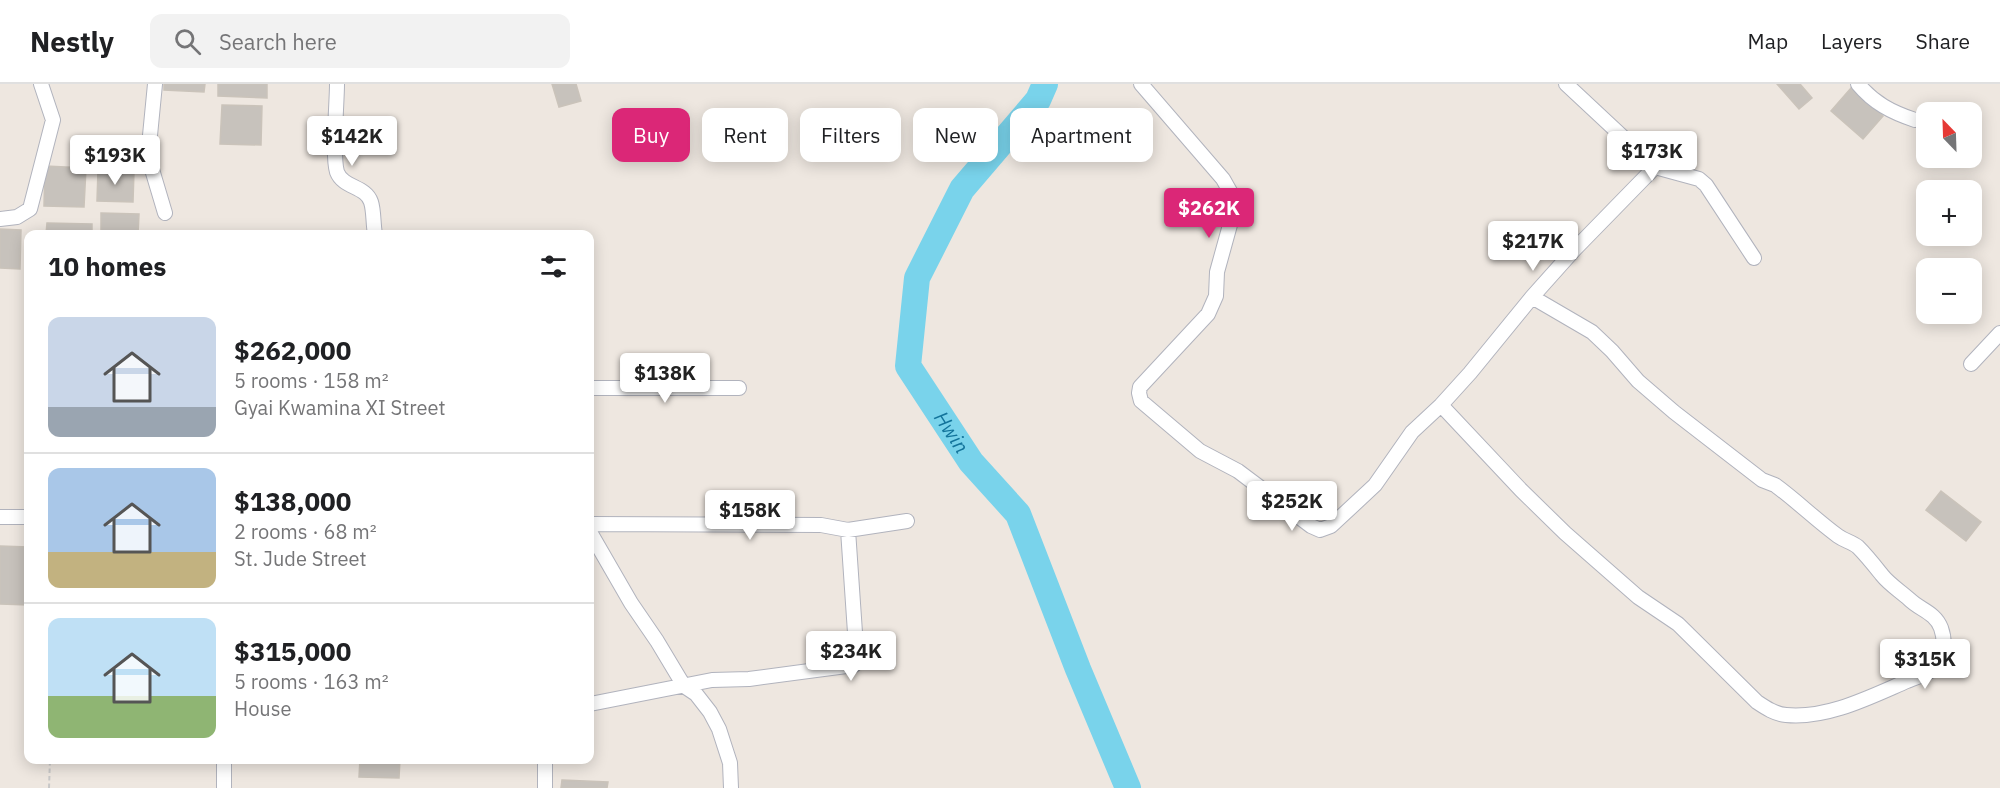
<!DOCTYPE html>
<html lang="en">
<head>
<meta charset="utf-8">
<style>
	body { margin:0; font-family:"IBM Plex Sans",sans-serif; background:#f2f2f2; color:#202124; height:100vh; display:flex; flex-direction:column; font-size:22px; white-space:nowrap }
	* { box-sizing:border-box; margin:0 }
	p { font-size:20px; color:#757577 }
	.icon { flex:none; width:33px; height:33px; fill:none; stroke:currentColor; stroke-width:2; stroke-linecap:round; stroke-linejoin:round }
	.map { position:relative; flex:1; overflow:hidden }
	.sheet { position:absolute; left:24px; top:146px; width:570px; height:534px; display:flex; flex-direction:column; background:#fff; border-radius:12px; box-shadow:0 3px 15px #0003 }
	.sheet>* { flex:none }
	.top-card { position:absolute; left:612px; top:24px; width:570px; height:54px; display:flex; gap:12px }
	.needle { width:39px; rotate:337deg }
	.fabs { position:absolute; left:1916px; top:18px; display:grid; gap:12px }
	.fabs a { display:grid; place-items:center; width:66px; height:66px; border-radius:12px; background:#fff; box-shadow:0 3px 15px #0003; font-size:30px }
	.price { position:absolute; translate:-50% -51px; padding:0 14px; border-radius:6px; background:#fff; color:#222; font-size:20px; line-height:39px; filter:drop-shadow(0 2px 3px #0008) }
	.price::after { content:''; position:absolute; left:50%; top:36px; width:18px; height:14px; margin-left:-9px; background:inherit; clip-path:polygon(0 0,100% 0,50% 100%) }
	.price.selected { background:#db2777; color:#fff }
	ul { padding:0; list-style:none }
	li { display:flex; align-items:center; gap:18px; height:150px; padding:0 24px }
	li+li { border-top:2px solid #e0e0e0 }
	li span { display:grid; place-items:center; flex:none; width:168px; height:120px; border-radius:12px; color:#555 }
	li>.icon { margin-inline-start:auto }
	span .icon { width:72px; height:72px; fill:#fffc; stroke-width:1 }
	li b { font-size:26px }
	h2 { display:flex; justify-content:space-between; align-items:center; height:72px; padding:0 24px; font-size:26px }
	.tag { padding:0 21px; border-radius:12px; background:#fff; box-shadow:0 3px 15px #0003; font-size:21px; line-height:54px }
	.tag.selected { background:#db2777; color:#fff }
	header { display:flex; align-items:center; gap:36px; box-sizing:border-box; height:84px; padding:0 30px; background:#fff; border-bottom:2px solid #e0e0e0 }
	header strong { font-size:28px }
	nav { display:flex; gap:33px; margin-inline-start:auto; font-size:21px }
	.search { width:420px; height:54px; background:#f2f2f2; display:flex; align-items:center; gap:15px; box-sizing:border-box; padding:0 21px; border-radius:12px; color:#757577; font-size:22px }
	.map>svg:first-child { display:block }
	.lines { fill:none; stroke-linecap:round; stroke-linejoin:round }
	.river { stroke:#79d3eb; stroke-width:26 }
	.building { fill:#c7c2bc; stroke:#cac3ba; stroke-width:1.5 }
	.minor-casing { stroke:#b1b3bd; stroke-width:16 }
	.path { stroke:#c8c8c8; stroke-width:2; stroke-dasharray:4.5 3; stroke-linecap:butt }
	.minor { stroke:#fff; stroke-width:14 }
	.labels { text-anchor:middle; stroke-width:5; stroke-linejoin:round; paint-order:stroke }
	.water-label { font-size:20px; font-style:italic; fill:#13749b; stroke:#fff }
</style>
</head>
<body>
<header>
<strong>Nestly</strong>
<div class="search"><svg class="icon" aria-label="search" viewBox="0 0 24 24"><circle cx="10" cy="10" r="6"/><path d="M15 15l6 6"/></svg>Search here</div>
<nav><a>Map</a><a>Layers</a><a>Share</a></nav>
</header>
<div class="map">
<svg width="2000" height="704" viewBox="0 0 2000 704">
	<rect width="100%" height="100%" fill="#eee7e0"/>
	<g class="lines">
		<path class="river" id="s1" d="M 1045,0 L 1038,16 L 962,105 L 917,194 L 908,282 L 971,378 L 1018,430 L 1078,585 L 1128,704"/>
	</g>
	<path class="building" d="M 164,0 L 205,0 L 204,8 L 164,6 Z
		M 218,0 L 267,0 L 267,14 L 218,12 Z
		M 552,0 L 576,0 L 581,17 L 559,23 Z
		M 1777,0 L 1800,0 L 1812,14 L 1799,25 Z
		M 1851,4 L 1883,32 L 1863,55 L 1831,27 Z
		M 222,21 L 262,22 L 261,61 L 220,60 Z
		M 45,82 L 86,84 L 84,123 L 44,122 Z
		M 98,86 L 134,87 L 133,118 L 97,117 Z
		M 101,129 L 139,130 L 138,150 L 101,150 Z
		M 47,139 L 92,140 L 92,150 L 46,150 Z
		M 0,145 L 21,146 L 20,185 L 0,184 Z
		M 1941,407 L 1981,438 L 1966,457 L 1926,426 Z
		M 0,462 L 28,463 L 28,521 L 0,520 Z
		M 360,675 L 400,675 L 399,694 L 359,693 Z
		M 562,696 L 608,698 L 607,704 L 561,704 Z"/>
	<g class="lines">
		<defs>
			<path id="minor" d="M 155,0 L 148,72 L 165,129
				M 337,0 C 337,20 332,71 337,88 C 343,104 366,102 371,118 C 374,127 373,140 375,150
				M 1141,0 L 1223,95 L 1232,111 L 1233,130 L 1217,188 L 1216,212 L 1208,230 L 1140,303 L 1139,309 L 1141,317 L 1200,367 L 1238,387 L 1311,442 L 1320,446 L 1331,442 L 1375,401 L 1412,348 L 1441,321 L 1470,289 L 1532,213 L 1574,166 L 1655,83
				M 1566,0 L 1655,83 L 1699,95 L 1706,101 L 1754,174
				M 1858,0 C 1874,19 1891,28 1915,36
				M 0,135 L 17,133 L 30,125 L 53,36 L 41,0
				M 1971,280 L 2000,249
				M 590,304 L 739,304
				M 1441,321 L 1521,406 L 1565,449 L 1638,513 L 1678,540 L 1757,618 C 1766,624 1775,630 1786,631 C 1827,635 1870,613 1907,597 C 1917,593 1933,588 1939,580 C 1945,570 1945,555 1941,544 C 1935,528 1920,526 1909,515 C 1900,507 1889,500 1882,491 C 1874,481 1867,472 1858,463 C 1852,458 1845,457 1838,452 C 1816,436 1797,417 1775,401 L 1762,396 L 1674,328 L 1638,297 L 1612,267 L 1592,248 L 1532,213
				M 0,433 L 28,433
				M 590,440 L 821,441 L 848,446 L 907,437
				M 590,448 L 631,519 L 657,557 L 684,602 L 696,610 L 710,628 L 719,645 L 730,679 L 731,704
				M 590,620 L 712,596 L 749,595 L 854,581 L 857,578 L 848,446
				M 224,675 L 224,704
				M 545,704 L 545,675"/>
		</defs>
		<use href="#minor" class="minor-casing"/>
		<path class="path" d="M 49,704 L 50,675"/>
		<use href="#minor" class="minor"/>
	</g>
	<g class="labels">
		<g class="water-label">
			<text dy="7" stroke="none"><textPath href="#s1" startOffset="402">Hwin</textPath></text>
		</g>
	</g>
</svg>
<div class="fabs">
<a><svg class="needle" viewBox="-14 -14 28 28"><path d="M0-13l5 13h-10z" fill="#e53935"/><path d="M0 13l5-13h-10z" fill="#757577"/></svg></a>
<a>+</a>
<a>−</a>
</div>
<b class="price" style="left:352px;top:83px">$142K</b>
<b class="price" style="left:1652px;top:98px">$173K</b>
<b class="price" style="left:115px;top:102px">$193K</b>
<b class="price selected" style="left:1209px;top:155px">$262K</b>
<b class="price" style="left:1533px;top:188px">$217K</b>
<b class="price" style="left:665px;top:320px">$138K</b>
<b class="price" style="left:1292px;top:448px">$252K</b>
<b class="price" style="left:750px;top:457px">$158K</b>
<b class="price" style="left:851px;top:598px">$234K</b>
<b class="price" style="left:1925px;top:606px">$315K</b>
<div class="top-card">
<a class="tag selected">Buy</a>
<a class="tag">Rent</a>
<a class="tag">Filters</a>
<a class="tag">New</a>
<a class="tag">Apartment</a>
</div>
<section class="sheet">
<h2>10 homes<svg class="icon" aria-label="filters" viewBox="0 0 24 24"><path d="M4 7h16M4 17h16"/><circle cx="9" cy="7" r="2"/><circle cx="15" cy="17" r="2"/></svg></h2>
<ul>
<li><span style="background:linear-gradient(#c9d6e8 75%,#9aa5b1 0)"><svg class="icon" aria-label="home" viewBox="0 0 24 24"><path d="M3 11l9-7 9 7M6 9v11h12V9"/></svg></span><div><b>$262,000</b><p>5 rooms · 158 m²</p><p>Gyai Kwamina XI Street</p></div></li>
<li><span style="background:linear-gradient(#a9c7e8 70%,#c2b280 0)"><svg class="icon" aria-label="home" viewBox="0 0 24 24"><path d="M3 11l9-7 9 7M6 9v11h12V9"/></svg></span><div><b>$138,000</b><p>2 rooms · 68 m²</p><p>St. Jude Street</p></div></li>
<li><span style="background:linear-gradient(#bfe0f5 65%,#8fb573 0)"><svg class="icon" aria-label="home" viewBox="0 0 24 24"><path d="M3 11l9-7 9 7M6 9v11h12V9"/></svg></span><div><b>$315,000</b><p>5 rooms · 163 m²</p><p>House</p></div></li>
</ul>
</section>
</div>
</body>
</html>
